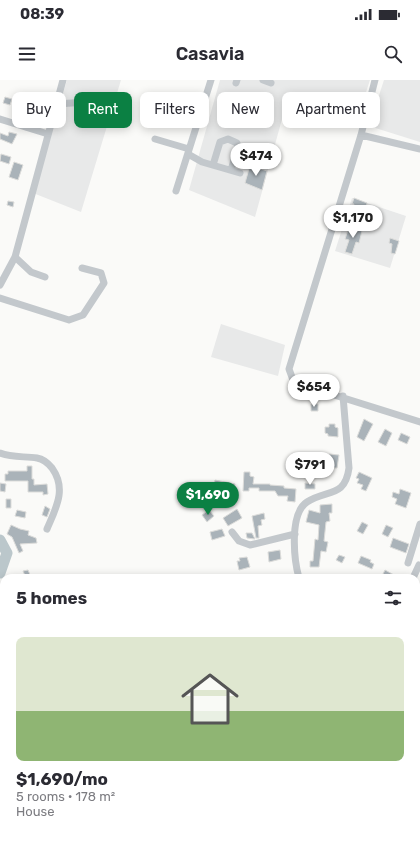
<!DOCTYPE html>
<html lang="en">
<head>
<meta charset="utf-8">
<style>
	body { margin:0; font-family:Rubik,sans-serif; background:#f7f7f7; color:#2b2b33; height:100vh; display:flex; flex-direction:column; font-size:15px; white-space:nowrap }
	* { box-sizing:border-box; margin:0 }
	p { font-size:13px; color:#7c7c81 }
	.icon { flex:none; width:22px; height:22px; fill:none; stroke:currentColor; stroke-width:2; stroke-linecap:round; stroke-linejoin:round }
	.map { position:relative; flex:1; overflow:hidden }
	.details { position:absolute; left:0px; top:494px; width:420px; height:268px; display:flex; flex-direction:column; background:#fff; border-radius:12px 12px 0 0; box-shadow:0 2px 10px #0003 }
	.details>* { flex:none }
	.top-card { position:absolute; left:12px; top:12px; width:396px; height:36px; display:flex; gap:8px }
	.price { position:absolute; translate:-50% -34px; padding:0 9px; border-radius:14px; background:#fff; color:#222; font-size:13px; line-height:26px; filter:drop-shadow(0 1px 2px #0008) }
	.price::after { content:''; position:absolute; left:50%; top:24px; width:12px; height:9px; margin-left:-6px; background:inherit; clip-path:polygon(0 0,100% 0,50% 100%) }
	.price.current { background:#0b8043; color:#fff }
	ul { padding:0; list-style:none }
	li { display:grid; align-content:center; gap:8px; height:212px; padding:0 16px }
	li+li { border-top:1px solid #e1e1e2 }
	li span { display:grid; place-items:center; height:124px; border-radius:8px; color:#555 }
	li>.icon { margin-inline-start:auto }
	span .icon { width:72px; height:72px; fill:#fffc; stroke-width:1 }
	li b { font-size:17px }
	h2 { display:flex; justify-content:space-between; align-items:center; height:48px; padding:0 16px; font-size:17px }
	.pill { padding:0 14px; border-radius:8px; background:#fff; box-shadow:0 2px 10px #0003; font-size:14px; line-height:36px }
	.pill.current { background:#0b8043; color:#fff }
	.status { display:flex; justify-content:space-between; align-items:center; height:28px; padding:0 20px; background:#fff; direction:ltr }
	.status svg { height:11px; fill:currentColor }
	header { display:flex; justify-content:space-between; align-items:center; height:52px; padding:0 16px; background:#fff; font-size:18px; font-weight:600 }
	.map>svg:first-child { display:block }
	.built { fill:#e8e9e9 }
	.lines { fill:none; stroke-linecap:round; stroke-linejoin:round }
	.stream { stroke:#bbc7cb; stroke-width:2 }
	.river { stroke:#bbc7cb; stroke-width:11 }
	.building { fill:#aab3b9; stroke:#dcdcda }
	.path { stroke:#bbbfc2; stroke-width:1; stroke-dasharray:2 2; stroke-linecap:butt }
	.minor { stroke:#c3c8cc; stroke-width:7 }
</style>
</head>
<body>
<div class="status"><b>08:39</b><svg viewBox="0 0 49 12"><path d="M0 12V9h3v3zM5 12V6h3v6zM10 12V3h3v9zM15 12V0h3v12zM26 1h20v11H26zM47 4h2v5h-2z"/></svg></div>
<header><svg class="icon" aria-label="menu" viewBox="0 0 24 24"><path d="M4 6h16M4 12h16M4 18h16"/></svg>Casavia<svg class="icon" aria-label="search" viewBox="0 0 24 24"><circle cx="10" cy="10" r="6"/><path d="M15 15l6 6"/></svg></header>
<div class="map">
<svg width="420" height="762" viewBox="0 0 420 762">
	<rect width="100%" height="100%" fill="#fafaf8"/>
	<path class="built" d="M 67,0 L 121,0 L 81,132 L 33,113 Z
		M 220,0 L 370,0 L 356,43 L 287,21 L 255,137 L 189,110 Z
		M 384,0 L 420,0 L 420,62 L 369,46 Z
		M 352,118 L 406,136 L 390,188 L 335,171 Z
		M 221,244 L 285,265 L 278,296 L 211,277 Z
		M 0,545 L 4,546 L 4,628 L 0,627 Z"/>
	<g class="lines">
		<path class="stream" d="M 0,742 L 4,740"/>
		<path class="river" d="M 0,460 L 7,473 L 0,493
			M 0,522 L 4,526
			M 28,762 L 29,758"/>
	</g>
	<path class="building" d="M 30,16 L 39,19 L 35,31 L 29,29 L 31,22 L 29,21 Z
		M 5,17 L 12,19 L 10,25 L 3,23 Z
		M 332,19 L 347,24 L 348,21 L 357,24 L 354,34 L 330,26 Z
		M 106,23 L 114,25 L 112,32 L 104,29 Z
		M 9,52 L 17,54 L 12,64 L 0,59 L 0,53 L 8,56 Z
		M 1,74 L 11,77 L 9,84 L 0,81 Z
		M 14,82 L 23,85 L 18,100 L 9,97 Z
		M 250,85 L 267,91 L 262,110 L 245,103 Z
		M 354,118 L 367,123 L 366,128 L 358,126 L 353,139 L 349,137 L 354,124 L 352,124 Z
		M 8,121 L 14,122 L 13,127 L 7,125 Z
		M 349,147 L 362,151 L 359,163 L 356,162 L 352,174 L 345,172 L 349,160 L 345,159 Z
		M 390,158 L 399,161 L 395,174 L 391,173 L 392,164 L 389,163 Z
		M 311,324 L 318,324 L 318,331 L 311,331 Z
		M 364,339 L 373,344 L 364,361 L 357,357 Z
		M 329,344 L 335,344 L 335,347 L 338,348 L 338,357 L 328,356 L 328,354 L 325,353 L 325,347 L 329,347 Z
		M 385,349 L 392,353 L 386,366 L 378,362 Z
		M 401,353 L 410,357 L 407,364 L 398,360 Z
		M 329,374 L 339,375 L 337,388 L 331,388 L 331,384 L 328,384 Z
		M 27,386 L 32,386 L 32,399 L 34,399 L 34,405 L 47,404 L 48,414 L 43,415 L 43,412 L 28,412 L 28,401 L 5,401 L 5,394 L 8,394 L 8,391 L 27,391 Z
		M 244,392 L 250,392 L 250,396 L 254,397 L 253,404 L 270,404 L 270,405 L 284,406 L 284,408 L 296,409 L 295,422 L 287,421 L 288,416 L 278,416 L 275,411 L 259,411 L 259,408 L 249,408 L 249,411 L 243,411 Z
		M 359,392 L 372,398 L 366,411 L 361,409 L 363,405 L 357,403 L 359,399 L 356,398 Z
		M 215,400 L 235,404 L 233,414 L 225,413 L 226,408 L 214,405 Z
		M 0,403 L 6,404 L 5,412 L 0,411 Z
		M 305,403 L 315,404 L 315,409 L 305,409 Z
		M 400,409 L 411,413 L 406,428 L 395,424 L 397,419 L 392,417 L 393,412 L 399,414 Z
		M 6,419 L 11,419 L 11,428 L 6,428 Z
		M 332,424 L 332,433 L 329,433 L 330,441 L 326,442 L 324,461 L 328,462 L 326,472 L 321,471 L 319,487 L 310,487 L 310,481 L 313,481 L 315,459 L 318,460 L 319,445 L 306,442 L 309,430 L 320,433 L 320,425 Z
		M 45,426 L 50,429 L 47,437 L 42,435 Z
		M 237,429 L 242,438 L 228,446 L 223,438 Z
		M 17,430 L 26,432 L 25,438 L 15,436 Z
		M 209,430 L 214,436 L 207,442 L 202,435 Z
		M 264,433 L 265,439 L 261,440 L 262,445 L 258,446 L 259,458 L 256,458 L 252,436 Z
		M 362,442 L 368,445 L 363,454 L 357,451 Z
		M 11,445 L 20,449 L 29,451 L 28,455 L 36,458 L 37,463 L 20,464 L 23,471 L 19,473 L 12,457 L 7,454 Z
		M 386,445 L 393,448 L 388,457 L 382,454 Z
		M 222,449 L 225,456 L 212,460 L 210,452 Z
		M 246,453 L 252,453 L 255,459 L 247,458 Z
		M 393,458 L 409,464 L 406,473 L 390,467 Z
		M 280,470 L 281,479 L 269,482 L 268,472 Z
		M 339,475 L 345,477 L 342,483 L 336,480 Z
		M 361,476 L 371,480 L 370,482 L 374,484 L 372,489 L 358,483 Z
		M 247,477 L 250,487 L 239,490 L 237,481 L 240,481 L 239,478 Z
		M 28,490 L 31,497 L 26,498 L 23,491 Z
		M 385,490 L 394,495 L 393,498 L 381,498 Z"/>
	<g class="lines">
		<path class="path" d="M 411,758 L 411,762"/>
		<path class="minor" d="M 263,0 L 271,3
			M 375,0 L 361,55 L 289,289 L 293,300 L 299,304 L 420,342
			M 236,3 L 237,0
			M 57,24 L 102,21
			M 0,39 L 48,54
			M 361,55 L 420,69
			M 155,59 L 189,69
			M 188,74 L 202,82 L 240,93
			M 213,85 L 220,62 L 228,59 L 237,63 L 238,67 L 231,90
			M 176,111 L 211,0
			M 15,177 L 31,192 L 45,197
			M 0,205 L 15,177 L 63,0
			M 0,218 L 69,240 L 83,235 L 104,203 L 101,193 L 82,188
			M 0,373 C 11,378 25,376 37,378 C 43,379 48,383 52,388 C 67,409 56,428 47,449
			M 232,452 L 239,461 L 250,465 L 295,454
			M 408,483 L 420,444
			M 299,498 C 294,480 289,434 307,422 C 327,409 345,418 349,388 L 343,316
			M 413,498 L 419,485
			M 416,644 L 420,645
			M 0,753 L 4,752
			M 125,758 L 127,762
			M 335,758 L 336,762
			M 231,762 L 235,758"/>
	</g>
</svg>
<b class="price" style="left:256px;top:97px">$474</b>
<b class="price" style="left:353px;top:159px">$1,170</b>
<b class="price" style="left:314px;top:328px">$654</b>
<b class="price" style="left:310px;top:406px">$791</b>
<b class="price current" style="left:208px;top:436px">$1,690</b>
<div class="top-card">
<a class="pill">Buy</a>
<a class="pill current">Rent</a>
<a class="pill">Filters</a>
<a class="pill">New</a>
<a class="pill">Apartment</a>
</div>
<section class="details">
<h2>5 homes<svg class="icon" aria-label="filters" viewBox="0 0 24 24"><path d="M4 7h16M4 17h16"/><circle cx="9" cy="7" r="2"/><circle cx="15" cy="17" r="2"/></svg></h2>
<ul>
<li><span style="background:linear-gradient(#dfe7d0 60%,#8fb573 0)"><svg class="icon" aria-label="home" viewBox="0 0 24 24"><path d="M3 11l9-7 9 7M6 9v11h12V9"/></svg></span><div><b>$1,690/mo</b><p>5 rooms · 178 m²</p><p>House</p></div></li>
</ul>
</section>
</div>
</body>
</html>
